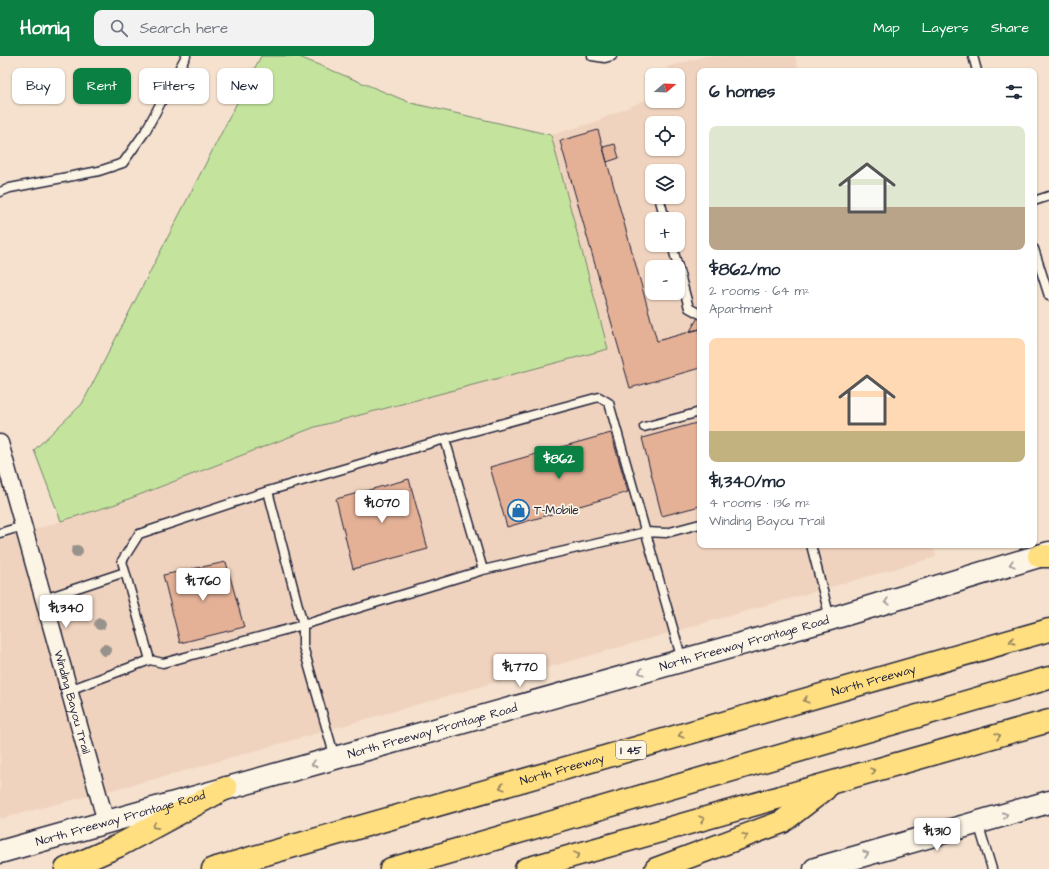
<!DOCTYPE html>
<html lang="en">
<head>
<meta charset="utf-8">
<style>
	body { margin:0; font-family:"Architects Daughter",sans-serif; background:#f2f2f3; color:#1f2937; height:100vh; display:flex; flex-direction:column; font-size:15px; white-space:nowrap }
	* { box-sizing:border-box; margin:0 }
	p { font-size:13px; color:#747a83 }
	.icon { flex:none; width:22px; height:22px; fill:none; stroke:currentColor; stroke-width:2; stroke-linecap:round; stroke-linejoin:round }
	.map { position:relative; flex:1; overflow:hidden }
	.sheet { position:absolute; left:697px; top:12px; width:340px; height:480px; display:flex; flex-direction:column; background:#fff; border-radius:8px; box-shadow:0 1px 3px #0004 }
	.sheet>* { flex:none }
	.guide { position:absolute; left:12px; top:12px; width:380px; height:36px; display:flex; gap:8px }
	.needle { width:26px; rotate:71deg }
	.buttons { position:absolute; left:645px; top:12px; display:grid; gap:8px }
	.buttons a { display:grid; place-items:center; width:40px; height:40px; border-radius:8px; background:#fff; box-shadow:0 1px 3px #0004; font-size:20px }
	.price { position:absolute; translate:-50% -34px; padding:0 9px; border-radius:4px; background:#fff; color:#222; font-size:13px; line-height:26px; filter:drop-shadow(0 1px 2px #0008) }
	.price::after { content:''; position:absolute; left:50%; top:24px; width:12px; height:9px; margin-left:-6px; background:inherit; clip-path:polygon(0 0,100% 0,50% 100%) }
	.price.on { background:#0b8043; color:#fff }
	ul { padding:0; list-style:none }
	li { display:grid; align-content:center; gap:8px; height:212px; padding:0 12px }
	li span { display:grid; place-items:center; height:124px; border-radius:8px; color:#555 }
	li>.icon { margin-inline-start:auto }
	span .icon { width:72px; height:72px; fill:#fffc; stroke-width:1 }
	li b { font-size:17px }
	h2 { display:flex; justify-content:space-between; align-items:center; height:48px; padding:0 12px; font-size:17px }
	.tag { padding:0 14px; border-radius:8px; background:#fff; box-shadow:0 1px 3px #0004; font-size:14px; line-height:36px }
	.tag.on { background:#0b8043; color:#fff }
	header { display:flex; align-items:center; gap:24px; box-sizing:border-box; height:56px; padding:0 20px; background:#0b8043; color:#fff }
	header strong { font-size:19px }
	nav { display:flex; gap:22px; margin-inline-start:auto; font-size:14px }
	.search { width:280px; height:36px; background:#f2f2f3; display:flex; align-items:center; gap:10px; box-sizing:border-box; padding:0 14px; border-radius:8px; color:#747a83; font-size:15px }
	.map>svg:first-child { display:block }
	.built { fill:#f0d3be; fill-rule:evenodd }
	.green { fill:#c4e49d; stroke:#73836c }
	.building { fill:#e4b197; stroke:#22223b }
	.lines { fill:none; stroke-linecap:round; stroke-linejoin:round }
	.service-casing { stroke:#22223b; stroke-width:11 }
	.minor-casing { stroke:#22223b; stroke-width:19 }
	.secondary-casing { stroke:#22223b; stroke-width:25 }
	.motorway-casing { stroke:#22223b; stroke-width:25 }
	.service { stroke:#fcf5e5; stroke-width:8 }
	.minor { stroke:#fcf5e5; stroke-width:16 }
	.secondary { stroke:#fcf5e5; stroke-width:22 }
	.motorway { stroke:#ffdf80; stroke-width:22 }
	.tree { fill:#97928b }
	.oneway { stroke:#9a9698 }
	.oneway2 { stroke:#90805e }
	.labels { text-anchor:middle; stroke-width:3.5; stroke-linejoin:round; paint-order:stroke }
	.shield { fill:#fcf5e5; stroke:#63616e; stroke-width:1 }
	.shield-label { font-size:11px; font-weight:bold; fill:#22223b }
	.poi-label { font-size:12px; fill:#22223b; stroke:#fcf5e5; text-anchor:start }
	.street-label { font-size:12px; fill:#22223b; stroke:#fcf5e5 }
</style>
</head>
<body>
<header>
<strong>Homiq</strong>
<div class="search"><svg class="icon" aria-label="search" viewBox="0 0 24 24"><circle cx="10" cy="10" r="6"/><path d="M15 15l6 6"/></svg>Search here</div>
<nav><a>Map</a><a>Layers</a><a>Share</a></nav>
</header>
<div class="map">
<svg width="1049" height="813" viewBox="0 0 1049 813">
	<rect width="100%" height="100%" fill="#f5e1ce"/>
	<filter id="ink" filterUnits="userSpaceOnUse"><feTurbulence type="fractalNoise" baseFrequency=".025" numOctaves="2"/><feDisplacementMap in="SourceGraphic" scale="8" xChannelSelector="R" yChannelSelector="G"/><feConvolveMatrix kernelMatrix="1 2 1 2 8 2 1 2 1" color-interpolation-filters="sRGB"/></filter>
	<g filter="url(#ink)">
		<path class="built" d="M 706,0 L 795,0 L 799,15 L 700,15 L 700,489 L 933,489 L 936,501 L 163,721 L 37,753 L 0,763 L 0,480 L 1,484 L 113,449 L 315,371 L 608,292 L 551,79 L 595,66 L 652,41 L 652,45 L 678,45 L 678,19 L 669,19 L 667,11 ZM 652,67 L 678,67 L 678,93 L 652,93 ZM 652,115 L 678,115 L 678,141 L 652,141 ZM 652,163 L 678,163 L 678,189 L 652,189 ZM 652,211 L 678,211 L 678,237 L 652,237 Z"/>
		<path class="green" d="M 261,0 L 297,0 L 411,47 L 551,79 L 608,293 L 315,371 L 113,449 L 61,465 L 34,394 L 82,348 Z"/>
		<path class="building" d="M 598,74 L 657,285 L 700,273 L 700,312 L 630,332 L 560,85 Z
			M 615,88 L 619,102 L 607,106 L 603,91 Z
			M 700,258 L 700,273 L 690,275 Z
			M 700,366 L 700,450 L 662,460 L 642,382 Z
			M 611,377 L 628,436 L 507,471 L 490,411 Z
			M 409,423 L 428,493 L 353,513 L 336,443 Z
			M 226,506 L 244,571 L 180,587 L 163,519 Z"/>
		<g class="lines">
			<defs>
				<path id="service" d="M 592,0 L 605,2 L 612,0
					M 973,0 L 977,15
					M 0,136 L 10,132 L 99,115 L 123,107 L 145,76 L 186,0
					M 659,141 L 665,163
					M 1034,145 L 1049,140
					M 672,189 L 678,211
					M 1034,193 L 1049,240
					M 678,211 L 689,252 L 700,258
					M 644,371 L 700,356
					M 445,383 L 483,514
					M 268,435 L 139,478 L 122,505 L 150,604 L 163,607 L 303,569 L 483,514 L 646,476 L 666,477 L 700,468
					M 0,477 L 23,470
					M 811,489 L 830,562
					M 44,543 L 125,516
					M 69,634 L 150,604
					M 335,702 L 303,590 L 303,569 L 268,435 L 445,383 L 599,341 L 609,347 L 682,604
					M 978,767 L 992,813"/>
				<g id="minor">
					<path id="s1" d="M 0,387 L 106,766"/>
				</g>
				<g id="secondary">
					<path id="s2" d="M 0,796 L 335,702 L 830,563 L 1049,497"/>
					<path d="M 815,813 L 1049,746"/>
				</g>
				<g id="motorway">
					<path d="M 1039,500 L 1049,500"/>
					<path d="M 66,813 L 118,790 L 226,732"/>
					<path id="s3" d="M 213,813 L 1049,574"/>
					<path d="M 391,813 L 1049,622"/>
					<path d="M 526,813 L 1049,665"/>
					<path d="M 656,813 L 782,766 L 825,733"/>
				</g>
			</defs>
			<use href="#service" class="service-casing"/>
			<use href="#minor" class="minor-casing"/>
			<use href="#secondary" class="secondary-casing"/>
			<use href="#motorway" class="motorway-casing"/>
			<use href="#service" class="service"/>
			<use href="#minor" class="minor"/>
			<use href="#secondary" class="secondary"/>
			<use href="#motorway" class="motorway"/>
		</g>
		<g class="tree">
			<circle cx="77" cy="495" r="6"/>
			<circle cx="100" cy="568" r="6"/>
			<circle cx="105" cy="594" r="6"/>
		</g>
		<defs><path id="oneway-chevron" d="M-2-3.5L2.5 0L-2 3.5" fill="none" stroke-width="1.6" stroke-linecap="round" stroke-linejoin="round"/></defs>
		<g class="oneway">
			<use href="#oneway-chevron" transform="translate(1012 508) rotate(163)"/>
			<use href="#oneway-chevron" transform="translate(887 546) rotate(163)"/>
			<use href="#oneway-chevron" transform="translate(641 616) rotate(164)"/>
			<use href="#oneway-chevron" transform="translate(314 708) rotate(165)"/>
			<use href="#oneway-chevron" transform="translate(1005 759) rotate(-16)"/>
			<use href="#oneway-chevron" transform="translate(866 798) rotate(-16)"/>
		</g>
		<g class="oneway2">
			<use href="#oneway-chevron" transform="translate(1012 585) rotate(164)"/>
			<use href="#oneway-chevron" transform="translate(806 644) rotate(164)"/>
			<use href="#oneway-chevron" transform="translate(681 679) rotate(164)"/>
			<use href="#oneway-chevron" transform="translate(998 680) rotate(-16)"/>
			<use href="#oneway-chevron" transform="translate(873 715) rotate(-16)"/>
			<use href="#oneway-chevron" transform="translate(502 731) rotate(164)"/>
			<use href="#oneway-chevron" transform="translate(702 763) rotate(-16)"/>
			<use href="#oneway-chevron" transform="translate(155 770) rotate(152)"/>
			<use href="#oneway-chevron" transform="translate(745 780) rotate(-21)"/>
			<use href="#oneway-chevron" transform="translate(577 799) rotate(-16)"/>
		</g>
	</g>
	<defs>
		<symbol id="shop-ring" viewBox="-11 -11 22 22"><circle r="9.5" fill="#fcf5e5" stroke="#1f6fb2" stroke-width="1.5"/><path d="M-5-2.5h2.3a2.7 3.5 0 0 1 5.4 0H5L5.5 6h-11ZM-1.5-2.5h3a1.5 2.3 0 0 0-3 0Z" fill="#1f6fb2"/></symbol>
	</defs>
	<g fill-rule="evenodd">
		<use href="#shop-ring" x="506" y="442" width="25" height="25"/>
	</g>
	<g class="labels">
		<rect class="shield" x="616" y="685" width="30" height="18" rx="3"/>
		<g class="shield-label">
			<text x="631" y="698">I 45</text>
		</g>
		<g class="poi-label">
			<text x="534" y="458">T-Mobile</text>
		</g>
		<g class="street-label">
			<text dy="4" stroke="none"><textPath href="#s2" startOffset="773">North Freeway Frontage Road</textPath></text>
			<text dy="4" stroke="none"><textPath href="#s3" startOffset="687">North Freeway</textPath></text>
			<text dy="4" stroke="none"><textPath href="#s1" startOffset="269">Winding Bayou Trail</textPath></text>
			<text dy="4" stroke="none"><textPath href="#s2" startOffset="449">North Freeway Frontage Road</textPath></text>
			<text dy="4" stroke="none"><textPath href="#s3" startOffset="363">North Freeway</textPath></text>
			<text dy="4" stroke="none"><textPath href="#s2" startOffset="125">North Freeway Frontage Road</textPath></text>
		</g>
	</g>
</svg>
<div class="buttons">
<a><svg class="needle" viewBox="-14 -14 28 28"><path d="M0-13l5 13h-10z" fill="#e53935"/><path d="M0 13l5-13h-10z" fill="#747a83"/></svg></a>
<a><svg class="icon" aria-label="locate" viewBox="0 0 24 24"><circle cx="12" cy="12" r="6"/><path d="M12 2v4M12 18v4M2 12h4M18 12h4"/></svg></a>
<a><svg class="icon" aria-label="layers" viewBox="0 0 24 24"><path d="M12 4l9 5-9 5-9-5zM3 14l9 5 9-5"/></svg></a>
<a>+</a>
<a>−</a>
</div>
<b class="price on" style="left:559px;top:424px">$862</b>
<b class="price" style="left:382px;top:468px">$1,070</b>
<b class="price" style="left:203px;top:546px">$1,760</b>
<b class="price" style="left:66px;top:573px">$1,340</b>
<b class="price" style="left:520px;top:632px">$1,770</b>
<b class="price" style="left:937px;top:796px">$1,310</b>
<div class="guide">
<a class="tag">Buy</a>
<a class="tag on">Rent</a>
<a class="tag">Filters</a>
<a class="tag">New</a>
</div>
<section class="sheet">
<h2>6 homes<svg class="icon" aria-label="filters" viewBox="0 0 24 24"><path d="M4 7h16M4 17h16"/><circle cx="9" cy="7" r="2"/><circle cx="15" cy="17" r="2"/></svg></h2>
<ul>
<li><span style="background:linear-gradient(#dfe7d0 65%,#b9a48a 0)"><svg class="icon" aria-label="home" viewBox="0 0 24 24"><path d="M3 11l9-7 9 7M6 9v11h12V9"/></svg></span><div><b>$862/mo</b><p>2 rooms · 64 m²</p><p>Apartment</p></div></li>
<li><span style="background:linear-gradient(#ffd9b3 75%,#c2b280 0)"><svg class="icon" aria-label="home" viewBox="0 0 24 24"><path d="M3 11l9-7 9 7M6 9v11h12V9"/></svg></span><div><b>$1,340/mo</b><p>4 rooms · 136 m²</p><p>Winding Bayou Trail</p></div></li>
</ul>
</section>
</div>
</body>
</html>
